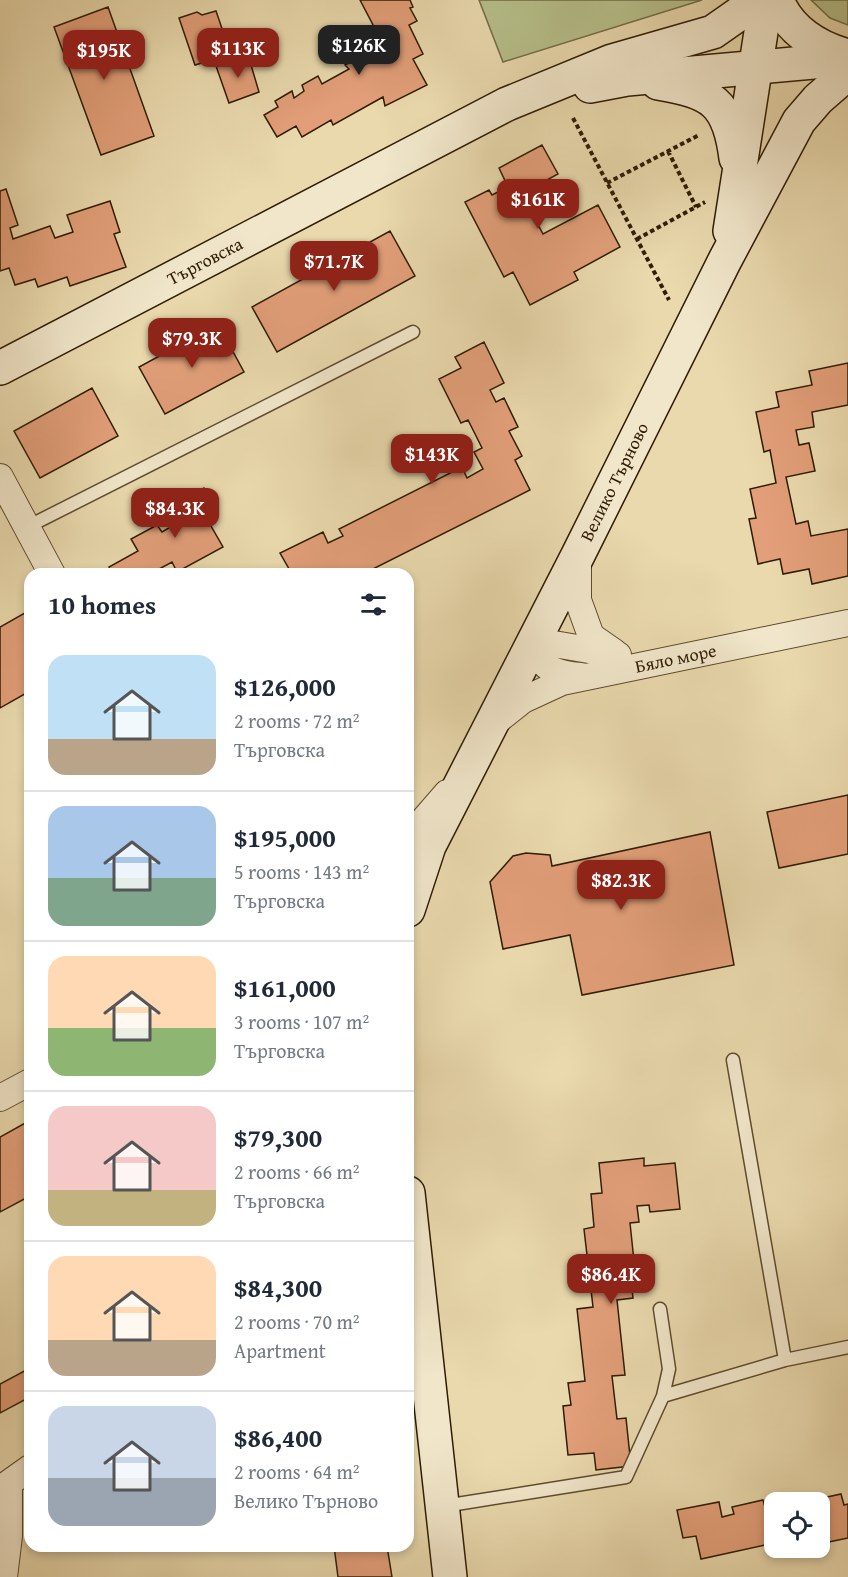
<!DOCTYPE html>
<html lang="en">
<head>
<meta charset="utf-8">
<style>
	body { margin:0; font-family:"Gentium Book Plus",serif; background:#f6f6f7; color:#1f2937; height:100vh; display:flex; flex-direction:column; font-size:22px; white-space:nowrap }
	* { box-sizing:border-box; margin:0 }
	p { font-size:20px; color:#747a83 }
	.icon { flex:none; width:33px; height:33px; fill:none; stroke:currentColor; stroke-width:2; stroke-linecap:round; stroke-linejoin:round }
	.map { position:relative; flex:1; overflow:hidden }
	.side { position:absolute; left:24px; top:568px; width:390px; height:984px; display:flex; flex-direction:column; background:#fff; border-radius:18px; box-shadow:0 3px 9px #0003 }
	.side>* { flex:none }
	.fabs { position:absolute; left:764px; top:1492px; display:grid; gap:12px }
	.fabs a { display:grid; place-items:center; width:66px; height:66px; border-radius:12px; background:#fff; box-shadow:0 3px 9px #0003; font-size:30px }
	.price { position:absolute; translate:-50% -51px; padding:0 14px; border-radius:12px; background:#8f2418; color:#fff; font-size:20px; line-height:39px; filter:drop-shadow(0 2px 3px #0008) }
	.price::after { content:''; position:absolute; left:50%; top:36px; width:18px; height:14px; margin-left:-9px; background:inherit; clip-path:polygon(0 0,100% 0,50% 100%) }
	.price.current { background:#222; color:#fff }
	ul { padding:0; list-style:none }
	li { display:flex; align-items:center; gap:18px; height:150px; padding:0 24px }
	li+li { border-top:2px solid #e0e1e3 }
	li span { display:grid; place-items:center; flex:none; width:168px; height:120px; border-radius:18px; color:#555 }
	li>.icon { margin-inline-start:auto }
	span .icon { width:72px; height:72px; fill:#fffc; stroke-width:1 }
	li b { font-size:26px }
	h2 { display:flex; justify-content:space-between; align-items:center; height:72px; padding:0 24px; font-size:26px }
	.map>svg:first-child { display:block }
	.green { fill:#b6bf8a; stroke:#726e46; stroke-width:1.5 }
	.building { fill:#e29f79; stroke:#2f1c03; stroke-width:1.5 }
	.lines { fill:none; stroke-linecap:round; stroke-linejoin:round }
	.lane-casing { stroke:#5e4b2e; stroke-width:15 }
	.street-casing { stroke:#5e4b2e; stroke-width:28 }
	.secondary-casing { stroke:#2f1c03; stroke-width:36 }
	.path { stroke:#2f1c03; stroke-width:4; stroke-dasharray:4.5 3; stroke-linecap:butt }
	.lane { stroke:#f1e6ca; stroke-width:12 }
	.street { stroke:#f1e6ca; stroke-width:26 }
	.secondary { stroke:#f1e6ca; stroke-width:33 }
	.labels { text-anchor:middle; stroke-width:4.5; stroke-linejoin:round; paint-order:stroke }
	.street-label { font-size:18px; fill:#2f1c03; stroke:#f1e6ca }
</style>
</head>
<body>
<div class="map">
<svg width="848" height="1577" viewBox="0 0 848 1577">
	<rect width="100%" height="100%" fill="#e9d9ad"/>
	<filter id="stains"><feTurbulence type="fractalNoise" baseFrequency=".00333" numOctaves="4"/><feColorMatrix values="0 0 0 0 .2 0 0 0 0 .09 0 0 0 0 .02 0 0 0 .5 -.17"/></filter>
	<radialGradient id="worn" r=".72"><stop offset=".6" stop-color="#630" stop-opacity="0"/><stop offset="1" stop-color="#630" stop-opacity=".3"/></radialGradient>
	<path class="green" d="M 479,0 L 702,0 L 503,62 Z
		M 811,0 L 848,0 L 848,25 L 830,18 Z"/>
	<path class="building" d="M 360,0 L 410,0 L 413,7 L 410,8 L 417,21 L 409,25 L 423,54 L 413,59 L 427,85 L 385,106 L 383,97 L 333,125 L 331,120 L 302,137 L 296,126 L 277,137 L 264,115 L 278,107 L 275,101 L 292,91 L 294,98 L 304,91 L 302,85 L 318,76 L 322,84 L 349,69 L 345,65 L 360,57 L 364,65 L 382,57 L 378,49 L 384,46 Z
		M 108,7 L 154,136 L 101,155 L 54,27 Z
		M 216,11 L 229,49 L 218,53 L 215,59 L 195,65 L 179,18 L 197,12 L 202,15 Z
		M 248,55 L 259,92 L 229,103 L 216,66 Z
		M 542,145 L 558,174 L 543,182 L 553,202 L 532,213 L 543,234 L 598,205 L 620,247 L 574,272 L 578,280 L 530,305 L 513,272 L 504,277 L 465,202 L 489,190 L 492,195 L 508,187 L 499,168 Z
		M 6,189 L 18,225 L 10,228 L 13,239 L 50,226 L 55,238 L 73,232 L 67,215 L 110,201 L 120,232 L 114,234 L 126,267 L 70,286 L 67,277 L 38,287 L 35,279 L 15,285 L 9,268 L 0,271 L 0,191 Z
		M 390,231 L 415,276 L 277,352 L 252,307 Z
		M 218,324 L 244,372 L 165,414 L 139,367 Z
		M 484,342 L 504,383 L 490,390 L 496,402 L 504,398 L 518,427 L 509,431 L 522,456 L 515,460 L 530,490 L 363,574 L 315,574 L 313,570 L 304,574 L 292,574 L 280,553 L 323,532 L 328,543 L 343,536 L 339,529 L 462,467 L 467,478 L 483,469 L 474,452 L 482,448 L 468,420 L 461,423 L 439,379 L 461,368 L 455,357 Z
		M 848,363 L 848,405 L 812,412 L 814,427 L 796,430 L 799,445 L 809,443 L 815,471 L 786,477 L 796,524 L 808,521 L 811,536 L 848,529 L 848,576 L 812,584 L 809,569 L 783,574 L 780,559 L 758,564 L 749,519 L 756,518 L 750,489 L 776,483 L 770,450 L 764,452 L 756,412 L 779,407 L 776,392 L 812,385 L 809,371 Z
		M 92,388 L 118,436 L 40,478 L 14,431 Z
		M 204,488 L 218,513 L 207,519 L 223,547 L 177,572 L 172,562 L 150,574 L 113,574 L 109,567 L 138,551 L 131,539 L 157,525 L 162,532 L 174,525 L 165,510 Z
		M 30,610 L 30,691 L 0,708 L 0,627 Z
		M 848,795 L 848,854 L 779,868 L 767,812 Z
		M 710,832 L 734,965 L 582,995 L 570,935 L 503,949 L 490,882 L 513,856 L 526,853 L 550,855 L 552,866 Z
		M 27,1122 L 30,1127 L 30,1196 L 0,1212 L 0,1137 Z
		M 644,1158 L 644,1166 L 675,1163 L 680,1209 L 650,1212 L 649,1205 L 637,1206 L 639,1222 L 630,1223 L 636,1280 L 631,1280 L 633,1298 L 617,1300 L 625,1375 L 612,1376 L 617,1419 L 626,1418 L 631,1466 L 596,1470 L 594,1453 L 568,1455 L 563,1406 L 571,1405 L 568,1383 L 585,1381 L 577,1309 L 593,1307 L 584,1229 L 594,1227 L 591,1194 L 602,1193 L 599,1163 Z
		M 30,1368 L 30,1397 L 0,1413 L 0,1384 Z
		M 841,1494 L 844,1505 L 848,1504 L 848,1538 L 819,1544 L 819,1503 L 800,1503 Z
		M 763,1500 L 766,1510 L 774,1509 L 774,1543 L 701,1559 L 696,1536 L 683,1538 L 677,1510 L 719,1502 L 722,1517 L 734,1514 L 732,1507 Z
		M 334,1546 L 387,1546 L 392,1577 L 338,1577 Z
		M 776,1548 L 802,1548 L 777,1553 Z"/>
	<g class="lines">
		<defs>
			<path id="lane" d="M 27,527 L 413,332
				M 733,1060 L 785,1360 L 848,1347
				M 663,1396 L 785,1360
				M 444,1506 L 626,1477 L 663,1396 L 669,1369 L 660,1309"/>
			<g id="street">
				<path d="M 0,477 L 52,574"/>
				<path d="M 578,556 L 578,600 L 591,636 L 614,652"/>
				<path d="M 581,676 C 554,674 545,669 530,647 L 548,643 L 618,655"/>
				<path id="s1" d="M 494,723 L 523,700 L 562,682 L 848,623"/>
				<path d="M 408,838 L 447,793"/>
				<path d="M 0,1098 L 30,1082"/>
				<path d="M 4,1577 L 9,1536 L 9,1483 L 30,1468"/>
			</g>
			<g id="secondary">
				<path d="M 777,0 C 789,30 817,48 848,56"/>
				<path d="M 658,83 C 712,92 729,102 736,158"/>
				<path d="M 590,86 L 627,79 L 848,59"/>
				<path d="M 730,231 L 766,0"/>
				<path id="s2" d="M 0,368 L 507,104 L 612,61 L 713,32 L 743,11 L 749,0"/>
				<path id="s3" d="M 408,910 L 429,846 L 578,555 L 725,260 L 799,121 L 818,99 L 848,73"/>
				<path d="M 408,1193 L 450,1577"/>
			</g>
		</defs>
		<use href="#lane" class="lane-casing"/>
		<use href="#street" class="street-casing"/>
		<use href="#secondary" class="secondary-casing"/>
		<path class="path" d="M 573,118 L 669,300
			M 668,151 L 696,207
			M 607,183 L 699,135
			M 637,239 L 705,202"/>
		<use href="#lane" class="lane"/>
		<use href="#street" class="street"/>
		<use href="#secondary" class="secondary"/>
	</g>
	<g class="labels">
		<g class="street-label">
			<text dy="6" stroke="none"><textPath href="#s2" startOffset="231">Търговска</textPath></text>
			<text dy="6" stroke="none"><textPath href="#s3" startOffset="476">Велико Търново</textPath></text>
			<text dy="6" stroke="none"><textPath href="#s1" startOffset="196">Бяло море</textPath></text>
		</g>
	</g>
	<rect width="100%" height="100%" filter="url(#stains)"/>
	<rect width="100%" height="100%" fill="url(#worn)"/>
</svg>
<div class="fabs">
<a><svg class="icon" aria-label="locate" viewBox="0 0 24 24"><circle cx="12" cy="12" r="6"/><path d="M12 2v4M12 18v4M2 12h4M18 12h4"/></svg></a>
</div>
<b class="price current" style="left:359px;top:76px">$126K</b>
<b class="price" style="left:238px;top:79px">$113K</b>
<b class="price" style="left:104px;top:81px">$195K</b>
<b class="price" style="left:538px;top:230px">$161K</b>
<b class="price" style="left:334px;top:292px">$71.7K</b>
<b class="price" style="left:192px;top:369px">$79.3K</b>
<b class="price" style="left:432px;top:485px">$143K</b>
<b class="price" style="left:175px;top:539px">$84.3K</b>
<b class="price" style="left:621px;top:911px">$82.3K</b>
<b class="price" style="left:611px;top:1305px">$86.4K</b>
<section class="side">
<h2>10 homes<svg class="icon" aria-label="filters" viewBox="0 0 24 24"><path d="M4 7h16M4 17h16"/><circle cx="9" cy="7" r="2"/><circle cx="15" cy="17" r="2"/></svg></h2>
<ul>
<li><span style="background:linear-gradient(#bfe0f5 70%,#b9a48a 0)"><svg class="icon" aria-label="home" viewBox="0 0 24 24"><path d="M3 11l9-7 9 7M6 9v11h12V9"/></svg></span><div><b>$126,000</b><p>2 rooms · 72 m²</p><p>Търговска</p></div></li>
<li><span style="background:linear-gradient(#a9c7e8 60%,#7fa58c 0)"><svg class="icon" aria-label="home" viewBox="0 0 24 24"><path d="M3 11l9-7 9 7M6 9v11h12V9"/></svg></span><div><b>$195,000</b><p>5 rooms · 143 m²</p><p>Търговска</p></div></li>
<li><span style="background:linear-gradient(#ffd9b3 60%,#8fb573 0)"><svg class="icon" aria-label="home" viewBox="0 0 24 24"><path d="M3 11l9-7 9 7M6 9v11h12V9"/></svg></span><div><b>$161,000</b><p>3 rooms · 107 m²</p><p>Търговска</p></div></li>
<li><span style="background:linear-gradient(#f6c9c9 70%,#c2b280 0)"><svg class="icon" aria-label="home" viewBox="0 0 24 24"><path d="M3 11l9-7 9 7M6 9v11h12V9"/></svg></span><div><b>$79,300</b><p>2 rooms · 66 m²</p><p>Търговска</p></div></li>
<li><span style="background:linear-gradient(#ffd9b3 70%,#b9a48a 0)"><svg class="icon" aria-label="home" viewBox="0 0 24 24"><path d="M3 11l9-7 9 7M6 9v11h12V9"/></svg></span><div><b>$84,300</b><p>2 rooms · 70 m²</p><p>Apartment</p></div></li>
<li><span style="background:linear-gradient(#c9d6e8 60%,#9aa5b1 0)"><svg class="icon" aria-label="home" viewBox="0 0 24 24"><path d="M3 11l9-7 9 7M6 9v11h12V9"/></svg></span><div><b>$86,400</b><p>2 rooms · 64 m²</p><p>Велико Търново</p></div></li>
</ul>
</section>
</div>
</body>
</html>
